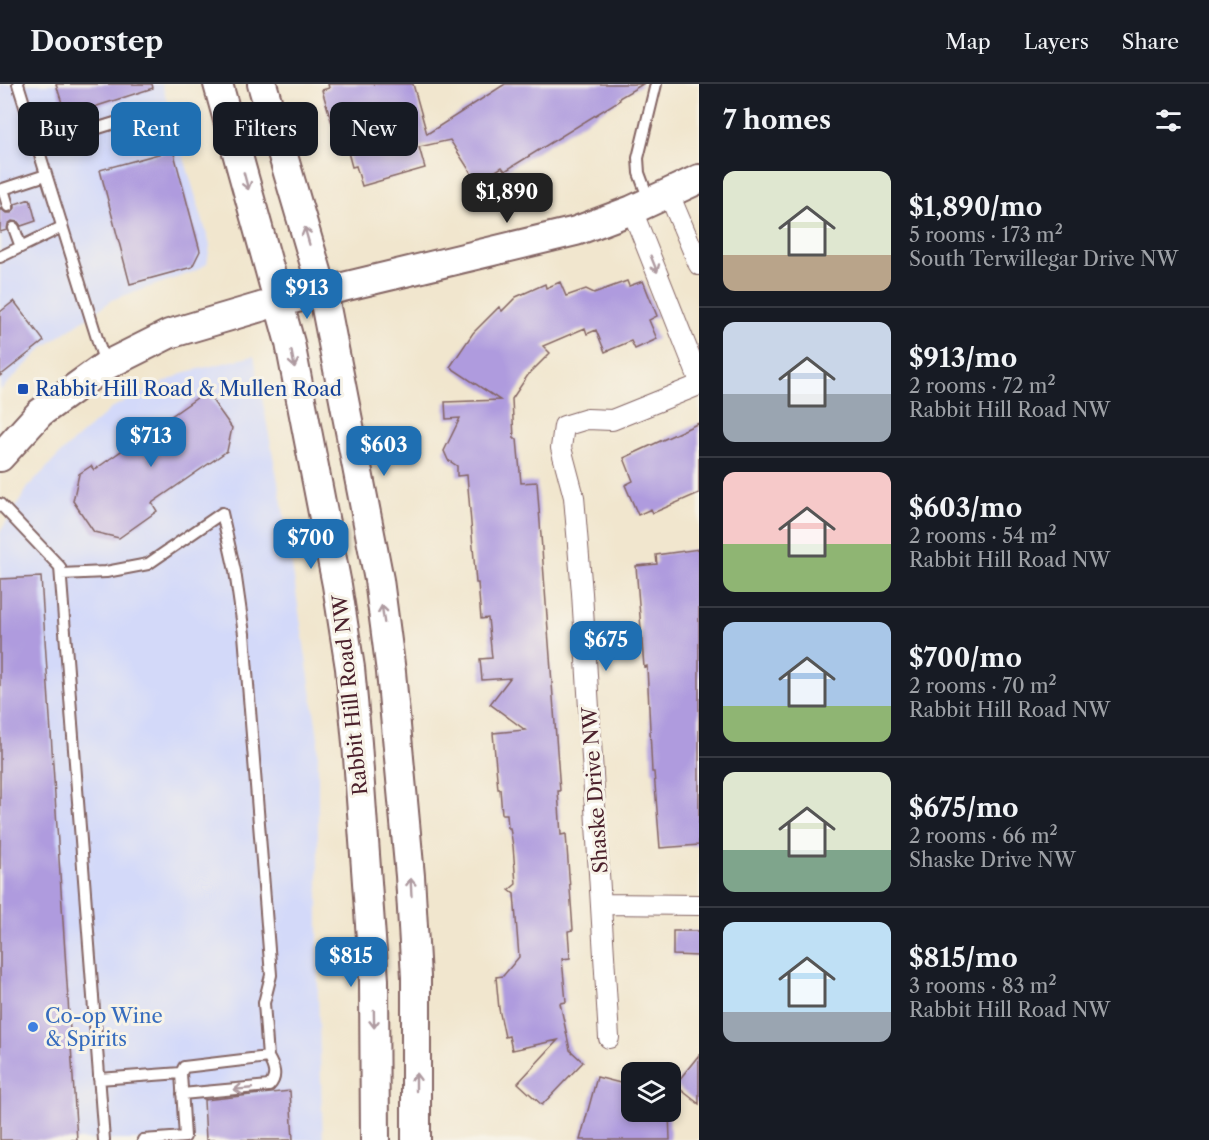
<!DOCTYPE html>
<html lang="en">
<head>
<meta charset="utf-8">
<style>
	body { margin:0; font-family:"Libre Caslon Text",serif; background:#242831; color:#f1f3f6; height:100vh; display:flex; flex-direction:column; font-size:22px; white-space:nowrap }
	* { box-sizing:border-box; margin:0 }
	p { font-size:20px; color:#9ea1a6 }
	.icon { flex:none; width:33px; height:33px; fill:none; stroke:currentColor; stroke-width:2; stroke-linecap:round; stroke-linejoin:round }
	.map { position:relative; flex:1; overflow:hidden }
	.details { display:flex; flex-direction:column; background:#171b24; width:510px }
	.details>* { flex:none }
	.guide { position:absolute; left:18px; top:18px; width:570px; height:54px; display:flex; gap:12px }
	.buttons { position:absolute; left:621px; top:978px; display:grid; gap:12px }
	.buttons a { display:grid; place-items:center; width:60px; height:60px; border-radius:12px; background:#171b24; box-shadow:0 3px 9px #0003; font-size:30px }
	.price { position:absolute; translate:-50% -51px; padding:0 14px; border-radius:12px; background:#1f6fb2; color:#fff; font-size:20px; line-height:39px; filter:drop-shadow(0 2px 3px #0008) }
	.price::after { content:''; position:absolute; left:50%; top:36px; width:18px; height:14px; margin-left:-9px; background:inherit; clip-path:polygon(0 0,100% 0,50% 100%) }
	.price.current { background:#222; color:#fff }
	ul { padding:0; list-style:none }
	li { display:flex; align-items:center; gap:18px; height:150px; padding:0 24px }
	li+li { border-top:2px solid #363941 }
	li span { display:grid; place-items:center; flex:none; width:168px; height:120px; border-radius:12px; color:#555 }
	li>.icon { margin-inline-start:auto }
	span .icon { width:72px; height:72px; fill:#fffc; stroke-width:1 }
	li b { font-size:26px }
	h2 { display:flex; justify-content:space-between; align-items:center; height:72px; padding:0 24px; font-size:26px }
	.tag { padding:0 21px; border-radius:12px; background:#171b24; box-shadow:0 3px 9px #0003; font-size:21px; line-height:54px }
	.tag.current { background:#1f6fb2; color:#fff }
	header { display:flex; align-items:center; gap:36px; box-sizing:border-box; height:84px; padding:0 30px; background:#171b24; border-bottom:2px solid #363941 }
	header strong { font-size:28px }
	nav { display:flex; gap:33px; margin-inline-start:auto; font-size:21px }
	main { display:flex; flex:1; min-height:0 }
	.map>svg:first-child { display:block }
	.built { fill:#d3d9f9 }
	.building { fill:#af9bde }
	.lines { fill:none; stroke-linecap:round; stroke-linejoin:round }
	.lane-casing { stroke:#846564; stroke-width:14 }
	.street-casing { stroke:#846564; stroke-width:22 }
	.secondary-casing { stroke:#846564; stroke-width:32 }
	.lane { stroke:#fff; stroke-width:10 }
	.street { stroke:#fff; stroke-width:20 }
	.secondary { stroke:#fff; stroke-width:28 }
	.oneway { stroke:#ae9aa0 }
	.transit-dot { fill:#1a4fb4; stroke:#f7f3e8; stroke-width:2 }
	.shop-dot { fill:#3f7fe0; stroke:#f7f3e8; stroke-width:2 }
	.labels { text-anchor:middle; stroke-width:6; stroke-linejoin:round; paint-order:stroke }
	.transit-label { font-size:20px; fill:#164399; stroke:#f7f3e8; text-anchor:start }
	.street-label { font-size:20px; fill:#4a1f2b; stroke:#f7f3e8 }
	.shop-label { font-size:20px; fill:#366cbe; stroke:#f7f3e8; text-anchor:start }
</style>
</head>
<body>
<header>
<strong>Doorstep</strong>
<nav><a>Map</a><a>Layers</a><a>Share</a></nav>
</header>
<main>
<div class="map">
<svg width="699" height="1056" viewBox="0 0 699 1056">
	<rect width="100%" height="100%" fill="#f7f3e8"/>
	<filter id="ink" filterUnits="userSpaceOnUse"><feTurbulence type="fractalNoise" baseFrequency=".0167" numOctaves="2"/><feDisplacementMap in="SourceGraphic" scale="12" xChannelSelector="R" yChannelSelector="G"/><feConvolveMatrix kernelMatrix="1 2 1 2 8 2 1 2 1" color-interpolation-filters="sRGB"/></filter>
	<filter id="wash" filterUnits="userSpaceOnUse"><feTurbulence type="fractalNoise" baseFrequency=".008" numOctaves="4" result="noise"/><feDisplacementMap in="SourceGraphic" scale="24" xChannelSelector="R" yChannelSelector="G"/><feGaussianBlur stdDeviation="1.35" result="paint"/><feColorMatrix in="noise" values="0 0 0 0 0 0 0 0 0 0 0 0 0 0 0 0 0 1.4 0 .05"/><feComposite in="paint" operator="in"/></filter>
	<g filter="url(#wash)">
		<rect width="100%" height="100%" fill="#f1e6ce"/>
		<path class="built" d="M 0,0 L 162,0 L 210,161 L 207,180 L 193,188 L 114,215 L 44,263 L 0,307 Z
			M 254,272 L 285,435 L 318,653 L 318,911 L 323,1056 L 0,1056 L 0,448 L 29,402 L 65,365 L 113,323 L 186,288 Z"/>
		<g id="blocks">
			<path class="building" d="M 56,0 L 152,0 L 153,4 L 66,32 Z
				M 328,0 L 413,0 L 427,50 L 505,0 L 643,0 L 619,14 L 620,16 L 505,87 L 502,83 L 485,94 L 483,91 L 475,95 L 450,56 L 419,63 L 425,84 L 362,102 L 356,82 L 352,83 L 345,57 L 338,59 L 322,6 L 329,4 Z
				M 173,66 L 200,167 L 192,183 L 130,200 L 100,86 Z
				M 30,115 L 36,137 L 21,142 L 18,138 L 12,137 L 8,140 L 7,146 L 0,148 L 0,124 L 6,129 L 11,129 L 15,124 L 15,120 Z
				M 627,197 L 629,202 L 643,197 L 657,232 L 649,236 L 657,255 L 635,265 L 631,257 L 605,268 L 596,246 L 587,250 L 585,244 L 543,262 L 550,269 L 528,291 L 512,315 L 514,355 L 517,355 L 521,399 L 537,398 L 560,707 L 558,707 L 561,751 L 566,750 L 573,846 L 568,847 L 570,874 L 562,875 L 566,918 L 560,919 L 570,966 L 583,978 L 542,1021 L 518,999 L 558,956 L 512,966 L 509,952 L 505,953 L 499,925 L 496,893 L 503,892 L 519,873 L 514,810 L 509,806 L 516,800 L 513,762 L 510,744 L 508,744 L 507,730 L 502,730 L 500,705 L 498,705 L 493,649 L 525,646 L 490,620 L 510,594 L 482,596 L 480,575 L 492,574 L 488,534 L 481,535 L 478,499 L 476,499 L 467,391 L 457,392 L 457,382 L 448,376 L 444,367 L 460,334 L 446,335 L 445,318 L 500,316 L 450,283 L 473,249 L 499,223 L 502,227 L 516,213 L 545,200 L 546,204 L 560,198 L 566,212 L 586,205 L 594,209 Z
				M 14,217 L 44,257 L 0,292 L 0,228 Z
				M 210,313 L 232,344 L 227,367 L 152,419 L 157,427 L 119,454 L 94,448 L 73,417 L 79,390 L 91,382 L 94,386 L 197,314 Z
				M 699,339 L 699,409 L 653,429 L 651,425 L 638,431 L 625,401 L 633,397 L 624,374 Z
				M 699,465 L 699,761 L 660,764 L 654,688 L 652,688 L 647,582 L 644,583 L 636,482 L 657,480 L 656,471 Z
				M 41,493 L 77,1056 L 0,1056 L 0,495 Z
				M 673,847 L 699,847 L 699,872 L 673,871 Z
				M 699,971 L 699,1020 L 675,1001 Z
				M 597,993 L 628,1001 L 623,1028 L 669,1028 L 670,1056 L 580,1056 Z
				M 290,1007 L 293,1056 L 206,1056 L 204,1016 Z"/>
		</g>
	</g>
	<g filter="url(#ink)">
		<use href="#blocks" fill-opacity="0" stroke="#846564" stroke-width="1.5"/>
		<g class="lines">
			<defs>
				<path id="lane" d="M 18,0 L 105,280
					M 37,63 L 134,33
					M 3,105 L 8,122
					M 0,106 L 46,91
					M 649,116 L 639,89 L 638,74 L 656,0
					M 14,144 L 21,163
					M 0,173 L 62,143
					M 0,420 L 60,483 L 104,1056
					M 61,490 L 106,488 L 148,480 L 222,429 L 235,487 L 244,550 L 271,891 L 264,919 L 268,973 L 184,983 L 181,989 L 185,1053 L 143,1056
					M 99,995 L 181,989
					M 182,1010 L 269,1002 C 278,993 274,983 268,973"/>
				<path id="street" d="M 669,110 L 699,181
					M 632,126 L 699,295
					M 602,820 L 699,821
					M 609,954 L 582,509 L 574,413 L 561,364 L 564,342 L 587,335 L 612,336 L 699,301"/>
				<path id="secondary" d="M 218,0 L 290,259 L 337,501 L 350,584 L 357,659 L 374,896 L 375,1056
					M 262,0 L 323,208 L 379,496 L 391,588 L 410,792 L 416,893 L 416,1056
					M 0,373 L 40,329 L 105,282 L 169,250 L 264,222 L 576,147 L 632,126 L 699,95"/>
			</defs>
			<use href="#lane" class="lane-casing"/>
			<use href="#street" class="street-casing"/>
			<use href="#secondary" class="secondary-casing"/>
			<use href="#lane" class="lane"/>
			<use href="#street" class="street"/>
			<use href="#secondary" class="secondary"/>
		</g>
		<defs><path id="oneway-shaft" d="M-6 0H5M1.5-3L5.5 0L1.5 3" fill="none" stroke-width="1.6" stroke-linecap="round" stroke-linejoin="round" transform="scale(1.5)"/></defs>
		<g class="oneway">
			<use href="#oneway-shaft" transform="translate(246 97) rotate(75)"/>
			<use href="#oneway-shaft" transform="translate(307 152) rotate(-106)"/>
			<use href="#oneway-shaft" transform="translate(654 180) rotate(68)"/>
			<use href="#oneway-shaft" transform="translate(293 275) rotate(79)"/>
			<use href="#oneway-shaft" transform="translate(383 530) rotate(-98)"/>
			<use href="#oneway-shaft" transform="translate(411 803) rotate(-93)"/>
			<use href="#oneway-shaft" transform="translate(374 935) rotate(89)"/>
			<use href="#oneway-shaft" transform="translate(416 998) rotate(-90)"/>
			<use href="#oneway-shaft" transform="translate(243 1005) rotate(175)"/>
		</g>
	</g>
	<rect class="transit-dot" x="17" y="299" width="12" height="12" rx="3"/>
	<circle class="shop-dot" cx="33" cy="943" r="6"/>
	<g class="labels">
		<g class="transit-label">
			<text x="35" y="312">Rabbit Hill Road &amp; Mullen Road</text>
		</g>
		<g class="street-label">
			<text transform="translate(350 611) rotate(-96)" y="7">Rabbit Hill Road NW</text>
			<text transform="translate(595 706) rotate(-94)" y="7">Shaske Drive NW</text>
		</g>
		<g class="shop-label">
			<text x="45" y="939">Co-op Wine<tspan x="45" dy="23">&amp; Spirits</tspan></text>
		</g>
	</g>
</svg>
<div class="buttons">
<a><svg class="icon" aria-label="layers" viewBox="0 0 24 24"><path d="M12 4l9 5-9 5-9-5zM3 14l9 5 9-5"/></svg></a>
</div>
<b class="price current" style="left:507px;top:140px">$1,890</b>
<b class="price" style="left:307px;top:236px">$913</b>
<b class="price" style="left:151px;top:384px">$713</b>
<b class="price" style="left:384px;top:393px">$603</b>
<b class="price" style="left:311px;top:486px">$700</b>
<b class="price" style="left:606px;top:588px">$675</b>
<b class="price" style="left:351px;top:904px">$815</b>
<div class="guide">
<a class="tag">Buy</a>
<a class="tag current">Rent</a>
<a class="tag">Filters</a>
<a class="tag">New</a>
</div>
</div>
<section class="details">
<h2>7 homes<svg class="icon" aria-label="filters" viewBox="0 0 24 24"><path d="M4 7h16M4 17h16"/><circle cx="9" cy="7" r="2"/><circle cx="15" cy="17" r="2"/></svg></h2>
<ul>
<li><span style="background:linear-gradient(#dfe7d0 70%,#b9a48a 0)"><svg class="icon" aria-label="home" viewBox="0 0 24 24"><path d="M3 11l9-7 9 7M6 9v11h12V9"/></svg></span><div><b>$1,890/mo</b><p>5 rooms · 173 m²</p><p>South Terwillegar Drive NW</p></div></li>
<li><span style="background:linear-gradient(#c9d6e8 60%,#9aa5b1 0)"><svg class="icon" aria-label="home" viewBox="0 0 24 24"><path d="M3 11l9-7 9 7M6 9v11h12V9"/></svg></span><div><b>$913/mo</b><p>2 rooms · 72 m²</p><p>Rabbit Hill Road NW</p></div></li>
<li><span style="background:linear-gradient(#f6c9c9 60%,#8fb573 0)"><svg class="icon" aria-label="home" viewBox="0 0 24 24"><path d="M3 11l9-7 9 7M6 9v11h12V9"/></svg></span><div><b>$603/mo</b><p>2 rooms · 54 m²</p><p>Rabbit Hill Road NW</p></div></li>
<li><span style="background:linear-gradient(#a9c7e8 70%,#8fb573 0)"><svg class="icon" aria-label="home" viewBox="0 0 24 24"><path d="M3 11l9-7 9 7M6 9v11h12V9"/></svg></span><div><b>$700/mo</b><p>2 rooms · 70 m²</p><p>Rabbit Hill Road NW</p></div></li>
<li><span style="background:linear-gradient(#dfe7d0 65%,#7fa58c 0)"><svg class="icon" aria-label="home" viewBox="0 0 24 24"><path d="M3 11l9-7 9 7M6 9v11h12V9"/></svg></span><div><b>$675/mo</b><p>2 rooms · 66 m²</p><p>Shaske Drive NW</p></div></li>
<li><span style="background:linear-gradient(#bfe0f5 75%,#9aa5b1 0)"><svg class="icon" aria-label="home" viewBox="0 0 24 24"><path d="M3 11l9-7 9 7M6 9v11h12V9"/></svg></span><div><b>$815/mo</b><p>3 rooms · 83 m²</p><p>Rabbit Hill Road NW</p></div></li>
</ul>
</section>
</main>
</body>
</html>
